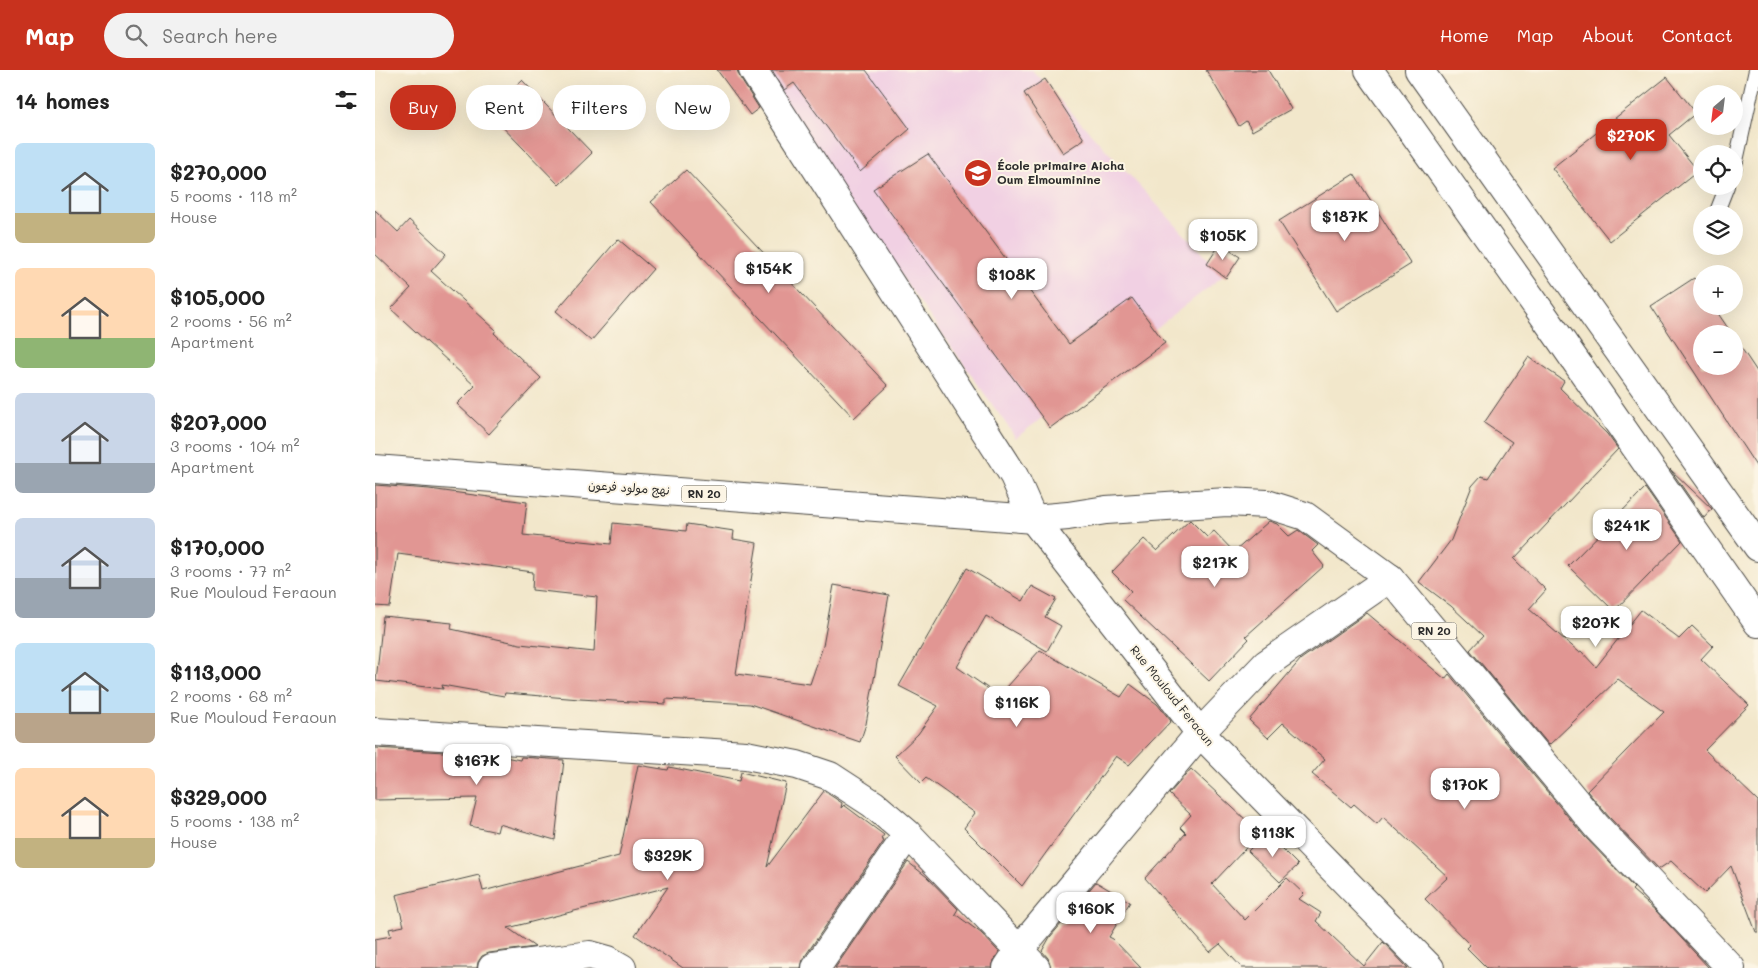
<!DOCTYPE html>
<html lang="en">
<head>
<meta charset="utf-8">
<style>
	body { margin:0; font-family:Mali,"Playpen Sans Arabic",sans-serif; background:#f2f2f2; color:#222; height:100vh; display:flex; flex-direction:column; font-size:19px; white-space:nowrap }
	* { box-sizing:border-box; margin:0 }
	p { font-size:16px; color:#767676 }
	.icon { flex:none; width:28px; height:28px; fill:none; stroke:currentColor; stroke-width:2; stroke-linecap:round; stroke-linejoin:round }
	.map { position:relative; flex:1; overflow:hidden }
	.sheet { display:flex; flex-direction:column; background:#fff; width:375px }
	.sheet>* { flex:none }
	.guide { position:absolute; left:15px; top:15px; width:475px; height:45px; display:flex; gap:10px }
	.needle { width:32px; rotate:208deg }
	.buttons { position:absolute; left:1318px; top:15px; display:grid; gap:10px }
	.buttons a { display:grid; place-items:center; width:50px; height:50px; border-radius:50%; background:#fff; box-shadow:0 5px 20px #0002; font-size:25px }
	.price { position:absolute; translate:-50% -42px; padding:0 11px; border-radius:10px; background:#fff; color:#222; font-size:16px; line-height:32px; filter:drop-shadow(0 1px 2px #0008) }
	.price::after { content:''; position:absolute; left:50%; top:30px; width:15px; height:11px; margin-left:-8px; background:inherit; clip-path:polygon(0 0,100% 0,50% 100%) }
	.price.on { background:#c8321e; color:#fff }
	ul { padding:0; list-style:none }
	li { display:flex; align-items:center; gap:15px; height:125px; padding:0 15px }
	li span { display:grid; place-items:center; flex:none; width:140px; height:100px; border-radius:8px; color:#555 }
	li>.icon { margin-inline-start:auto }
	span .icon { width:60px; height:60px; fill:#fffc; stroke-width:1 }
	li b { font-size:21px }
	h2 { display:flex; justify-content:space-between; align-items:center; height:60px; padding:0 15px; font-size:21px }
	.tag { padding:0 18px; border-radius:22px; background:#fff; box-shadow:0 5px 20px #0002; font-size:18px; line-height:45px }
	.tag.on { background:#c8321e; color:#fff }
	header { display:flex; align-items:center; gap:30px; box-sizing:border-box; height:70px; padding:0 25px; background:#c8321e; color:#fff }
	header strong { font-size:24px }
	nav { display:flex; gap:28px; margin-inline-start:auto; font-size:18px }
	.search { width:350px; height:45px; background:#f2f2f2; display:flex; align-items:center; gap:12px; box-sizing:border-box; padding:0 18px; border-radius:28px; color:#767676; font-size:19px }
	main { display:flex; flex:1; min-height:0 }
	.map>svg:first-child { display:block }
	.built { fill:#f1d0e3 }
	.building { fill:#e19693 }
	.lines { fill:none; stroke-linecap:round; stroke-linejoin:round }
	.service-casing { stroke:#494743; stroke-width:16 }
	.minor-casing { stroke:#494743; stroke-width:30 }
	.secondary-casing { stroke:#494743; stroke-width:30 }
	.primary-casing { stroke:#494743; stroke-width:30 }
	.service { stroke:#fff; stroke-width:14 }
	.minor { stroke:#fff; stroke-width:28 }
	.secondary { stroke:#fff; stroke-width:28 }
	.primary { stroke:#fff; stroke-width:28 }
	.labels { text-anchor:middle; stroke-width:4; stroke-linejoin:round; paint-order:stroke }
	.shield { fill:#fcf5e5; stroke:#6a6863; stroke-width:1 }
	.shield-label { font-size:11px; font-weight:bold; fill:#2b2b2b }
	.poi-label { font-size:12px; font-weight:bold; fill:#2b2b2b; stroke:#fcf5e5; text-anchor:start }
	.street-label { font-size:12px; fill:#2b2b2b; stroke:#fcf5e5 }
</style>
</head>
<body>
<header>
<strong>Map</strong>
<div class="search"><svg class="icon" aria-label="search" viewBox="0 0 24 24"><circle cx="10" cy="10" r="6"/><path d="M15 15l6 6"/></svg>Search here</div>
<nav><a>Home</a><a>Map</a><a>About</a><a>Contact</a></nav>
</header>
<main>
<section class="sheet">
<h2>14 homes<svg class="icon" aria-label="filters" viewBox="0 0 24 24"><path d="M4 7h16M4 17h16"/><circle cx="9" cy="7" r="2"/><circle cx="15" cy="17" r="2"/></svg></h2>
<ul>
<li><span style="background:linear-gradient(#bfe0f5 70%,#c2b280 0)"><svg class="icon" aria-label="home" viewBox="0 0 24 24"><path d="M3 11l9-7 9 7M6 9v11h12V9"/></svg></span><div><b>$270,000</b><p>5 rooms · 118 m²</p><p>House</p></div></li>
<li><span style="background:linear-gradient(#ffd9b3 70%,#8fb573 0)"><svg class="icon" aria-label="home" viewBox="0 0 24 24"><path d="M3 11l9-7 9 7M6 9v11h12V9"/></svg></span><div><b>$105,000</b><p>2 rooms · 56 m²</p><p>Apartment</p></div></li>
<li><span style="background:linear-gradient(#c9d6e8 70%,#9aa5b1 0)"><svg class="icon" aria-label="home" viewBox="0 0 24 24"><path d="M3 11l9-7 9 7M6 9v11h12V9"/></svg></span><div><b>$207,000</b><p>3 rooms · 104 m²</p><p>Apartment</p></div></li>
<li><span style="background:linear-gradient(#c9d6e8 60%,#9aa5b1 0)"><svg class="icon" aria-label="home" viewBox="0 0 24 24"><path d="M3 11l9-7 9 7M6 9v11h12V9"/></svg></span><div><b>$170,000</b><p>3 rooms · 77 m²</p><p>Rue Mouloud Feraoun</p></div></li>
<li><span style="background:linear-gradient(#bfe0f5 70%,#b9a48a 0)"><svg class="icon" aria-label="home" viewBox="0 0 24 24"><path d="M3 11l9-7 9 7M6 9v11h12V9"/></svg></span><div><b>$113,000</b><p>2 rooms · 68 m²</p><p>Rue Mouloud Feraoun</p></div></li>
<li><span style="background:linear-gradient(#ffd9b3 70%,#c2b280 0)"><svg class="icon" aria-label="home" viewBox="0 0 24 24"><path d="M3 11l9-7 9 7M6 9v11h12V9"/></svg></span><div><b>$329,000</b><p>5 rooms · 138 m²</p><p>House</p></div></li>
</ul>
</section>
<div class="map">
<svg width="1383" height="898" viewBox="0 0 1383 898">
	<rect width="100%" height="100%" fill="#fcf5e5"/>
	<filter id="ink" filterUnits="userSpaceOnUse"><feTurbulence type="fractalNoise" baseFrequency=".02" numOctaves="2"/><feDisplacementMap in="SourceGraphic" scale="10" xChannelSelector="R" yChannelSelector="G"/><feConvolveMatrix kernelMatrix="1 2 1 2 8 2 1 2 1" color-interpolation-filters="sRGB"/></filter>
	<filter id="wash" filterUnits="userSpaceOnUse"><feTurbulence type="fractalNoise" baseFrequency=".0096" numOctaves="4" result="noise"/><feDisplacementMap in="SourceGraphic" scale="20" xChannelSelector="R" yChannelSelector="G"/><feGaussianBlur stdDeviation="1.12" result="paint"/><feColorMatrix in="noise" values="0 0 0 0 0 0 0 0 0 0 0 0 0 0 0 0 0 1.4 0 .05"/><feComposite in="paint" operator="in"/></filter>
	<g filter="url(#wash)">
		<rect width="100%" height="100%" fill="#f2e7cb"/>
		<path class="built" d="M 380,0 L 657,0 L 848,206 L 641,368 Z"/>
		<g id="blocks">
			<path class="building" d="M 342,0 L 362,0 L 365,8 L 384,38 L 375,45 Z
				M 397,0 L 491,0 L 535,59 L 485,102 L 419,13 L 409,20 Z
				M 831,0 L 893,0 L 916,39 L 877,61 L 871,51 L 864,56 Z
				M 1292,7 L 1321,43 L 1294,65 L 1323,101 L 1235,171 L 1177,98 Z
				M 670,9 L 709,69 L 688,83 L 649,23 Z
				M 147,10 L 217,83 L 184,115 L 113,42 Z
				M 553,84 L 694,274 L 757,228 L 790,273 L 675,358 L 498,119 Z
				M 311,100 L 513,316 L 479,348 L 276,132 Z
				M 979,104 L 1036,194 L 961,241 L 904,151 Z
				M 0,140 L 23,162 L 34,150 L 71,184 L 56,201 L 121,260 L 119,263 L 166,308 L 114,364 L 82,334 L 100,316 L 16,239 L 36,218 L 0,184 Z
				M 243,169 L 278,199 L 216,271 L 181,241 Z
				M 845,174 L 865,187 L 851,208 L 832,194 Z
				M 1319,208 L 1326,218 L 1326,236 L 1338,236 L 1357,264 L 1326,264 L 1326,296 L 1359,296 L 1359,267 L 1383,303 L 1383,399 L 1276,236 Z
				M 1154,287 L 1189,311 L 1185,318 L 1232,364 L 1243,379 L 1139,489 L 1171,520 L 1154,539 L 1204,582 L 1206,581 L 1221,597 L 1266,540 L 1304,569 L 1317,556 L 1338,576 L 1326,589 L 1374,635 L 1330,680 L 1383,731 L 1383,862 L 1381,862 L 1356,796 L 1330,823 L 1296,791 L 1284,799 L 1234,747 L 1212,721 L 1289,642 L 1243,609 L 1174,675 L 1095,580 L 1108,566 L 1076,536 L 1044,512 L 1076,470 L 1097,416 L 1106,406 L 1113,408 L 1137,372 L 1109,353 Z
				M 1295,399 L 1337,439 L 1329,448 Z
				M 0,415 L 54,419 L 152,432 L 148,465 L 236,474 L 238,453 L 311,461 L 312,454 L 359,461 L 358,469 L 382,473 L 361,604 L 435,614 L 448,576 L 459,515 L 514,525 L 491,654 L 485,672 L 375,634 L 291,629 L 291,634 L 205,629 L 130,623 L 129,626 L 67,615 L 68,619 L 1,611 L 8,546 L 77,553 L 76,559 L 145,574 L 219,582 L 222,527 L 157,520 L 158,502 L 23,484 L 15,537 L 0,536 Z
				M 1270,418 L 1307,471 L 1239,541 L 1193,496 Z
				M 815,450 L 832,467 L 839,461 L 859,482 L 894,451 L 902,454 L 914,466 L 923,460 L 943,475 L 937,481 L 949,496 L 871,566 L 874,569 L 834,611 L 748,530 L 756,521 L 737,502 L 769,469 L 782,481 Z
				M 592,498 L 648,531 L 657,516 L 681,529 L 670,547 L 686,556 L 672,581 L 611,546 L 582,597 L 624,626 L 665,580 L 746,627 L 755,614 L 782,634 L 796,651 L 754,695 L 741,686 L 647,816 L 589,758 L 600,743 L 551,708 L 546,713 L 520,686 L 543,664 L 563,636 L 524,616 Z
				M 992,543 L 1070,609 L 1074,604 L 1210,767 L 1259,818 L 1257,820 L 1281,841 L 1334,898 L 1112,898 L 1092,878 L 1095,875 L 1050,829 L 1073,807 L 1008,747 L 1002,754 L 979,734 L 976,737 L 937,704 L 950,689 L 908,653 L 893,668 L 874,650 L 926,589 Z
				M 0,678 L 120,685 L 145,690 L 146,687 L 189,690 L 180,770 L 124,754 L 122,762 L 95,756 L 102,728 L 0,730 Z
				M 263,695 L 293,700 L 294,697 L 364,711 L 366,702 L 411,713 L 392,797 L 449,721 L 467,733 L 466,738 L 469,735 L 509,765 L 506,769 L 509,771 L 428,889 L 426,898 L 308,898 L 260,865 L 293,817 L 133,858 L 160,877 L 114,883 L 107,886 L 103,892 L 102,898 L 0,898 L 0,869 L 16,866 L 14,859 L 29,856 L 21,825 L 104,805 L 108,821 L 244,786 Z
				M 816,699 L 885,763 L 837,814 L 870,850 L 912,808 L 929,824 L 924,829 L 946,843 L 941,851 L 989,896 L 1008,872 L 1033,898 L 867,898 L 845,874 L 835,882 L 770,808 L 811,763 L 805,757 L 816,745 L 794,724 Z
				M 891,763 L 923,795 L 905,812 L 873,781 Z
				M 533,792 L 552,807 L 583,839 L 580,844 L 606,863 L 624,882 L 619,890 L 617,898 L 460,898 Z
				M 721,812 L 755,832 L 734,867 L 738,869 L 766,898 L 676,898 L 673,888 L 667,881 L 675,867 L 687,853 L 689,855 L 700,837 Z"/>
		</g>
	</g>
	<g filter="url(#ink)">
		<use href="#blocks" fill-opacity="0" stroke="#494743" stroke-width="1"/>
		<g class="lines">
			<defs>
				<path id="service" d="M 1359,100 L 1381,0
					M 1341,144 L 1352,116"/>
				<path id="minor" d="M 378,0 L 639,406 L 658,449 L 825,663 L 1055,898
					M 0,662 L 371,685 L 422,695 L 455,706 L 498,734 L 533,764 L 661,898
					M 117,898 L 215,885 L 233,890 L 247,898
					M 441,898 L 533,764
					M 632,898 L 644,880 L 825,663 L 891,594 L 1015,508"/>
				<path id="secondary" d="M 994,0 L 1181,263 L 1383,553
					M 1044,0 L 1383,477"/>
				<path id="primary" d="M 0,399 L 658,449 L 693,446 L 731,440 L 852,432 L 892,434 L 930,446 L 1015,508 L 1222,757 L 1356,898"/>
			</defs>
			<use href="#service" class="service-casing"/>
			<use href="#minor" class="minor-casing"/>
			<use href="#secondary" class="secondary-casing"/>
			<use href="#primary" class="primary-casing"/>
			<use href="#service" class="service"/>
			<use href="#minor" class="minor"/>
			<use href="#secondary" class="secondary"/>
			<use href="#primary" class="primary"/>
		</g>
	</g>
	<defs>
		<symbol id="school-disc" viewBox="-11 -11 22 22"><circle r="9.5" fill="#c8321e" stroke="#fcf5e5"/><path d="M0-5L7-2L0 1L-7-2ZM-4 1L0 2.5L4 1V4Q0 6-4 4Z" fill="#fff"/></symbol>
	</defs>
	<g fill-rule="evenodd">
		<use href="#school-disc" x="587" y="87" width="32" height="32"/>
	</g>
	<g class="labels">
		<g class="shield">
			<rect x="306.5" y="415.5" width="45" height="17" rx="4"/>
			<rect x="1036.5" y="552.5" width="45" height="17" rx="4"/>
		</g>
		<g class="shield-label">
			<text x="329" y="428">RN 20</text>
			<text x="1059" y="565">RN 20</text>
		</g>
		<g class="poi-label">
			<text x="622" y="100">École primaire Aicha<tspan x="622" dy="14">Oum Elmouminine</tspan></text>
		</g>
		<g class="street-label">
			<text transform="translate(254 418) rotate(4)" y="4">نهج مولود فرعون</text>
			<text transform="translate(797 626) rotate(51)" y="4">Rue Mouloud Feraoun</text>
		</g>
	</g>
</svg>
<div class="buttons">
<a><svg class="needle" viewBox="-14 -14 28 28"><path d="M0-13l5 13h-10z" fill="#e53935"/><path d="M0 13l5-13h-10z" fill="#767676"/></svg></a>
<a><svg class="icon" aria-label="locate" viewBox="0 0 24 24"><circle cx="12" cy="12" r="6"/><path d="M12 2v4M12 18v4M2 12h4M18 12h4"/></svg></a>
<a><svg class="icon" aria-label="layers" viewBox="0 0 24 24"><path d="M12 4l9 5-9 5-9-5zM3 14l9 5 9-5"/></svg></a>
<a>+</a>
<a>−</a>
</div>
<b class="price on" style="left:1256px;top:91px">$270K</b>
<b class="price" style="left:970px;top:172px">$187K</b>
<b class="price" style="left:848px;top:191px">$105K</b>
<b class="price" style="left:394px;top:224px">$154K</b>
<b class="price" style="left:637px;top:230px">$108K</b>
<b class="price" style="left:1252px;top:481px">$241K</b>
<b class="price" style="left:840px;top:518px">$217K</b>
<b class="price" style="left:1221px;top:578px">$207K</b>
<b class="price" style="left:642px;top:658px">$116K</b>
<b class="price" style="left:102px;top:716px">$167K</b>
<b class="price" style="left:1090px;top:740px">$170K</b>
<b class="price" style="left:898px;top:788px">$113K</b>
<b class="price" style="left:293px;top:811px">$329K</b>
<b class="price" style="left:716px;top:864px">$160K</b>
<div class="guide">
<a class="tag on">Buy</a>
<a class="tag">Rent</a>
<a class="tag">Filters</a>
<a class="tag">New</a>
</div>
</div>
</main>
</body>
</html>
